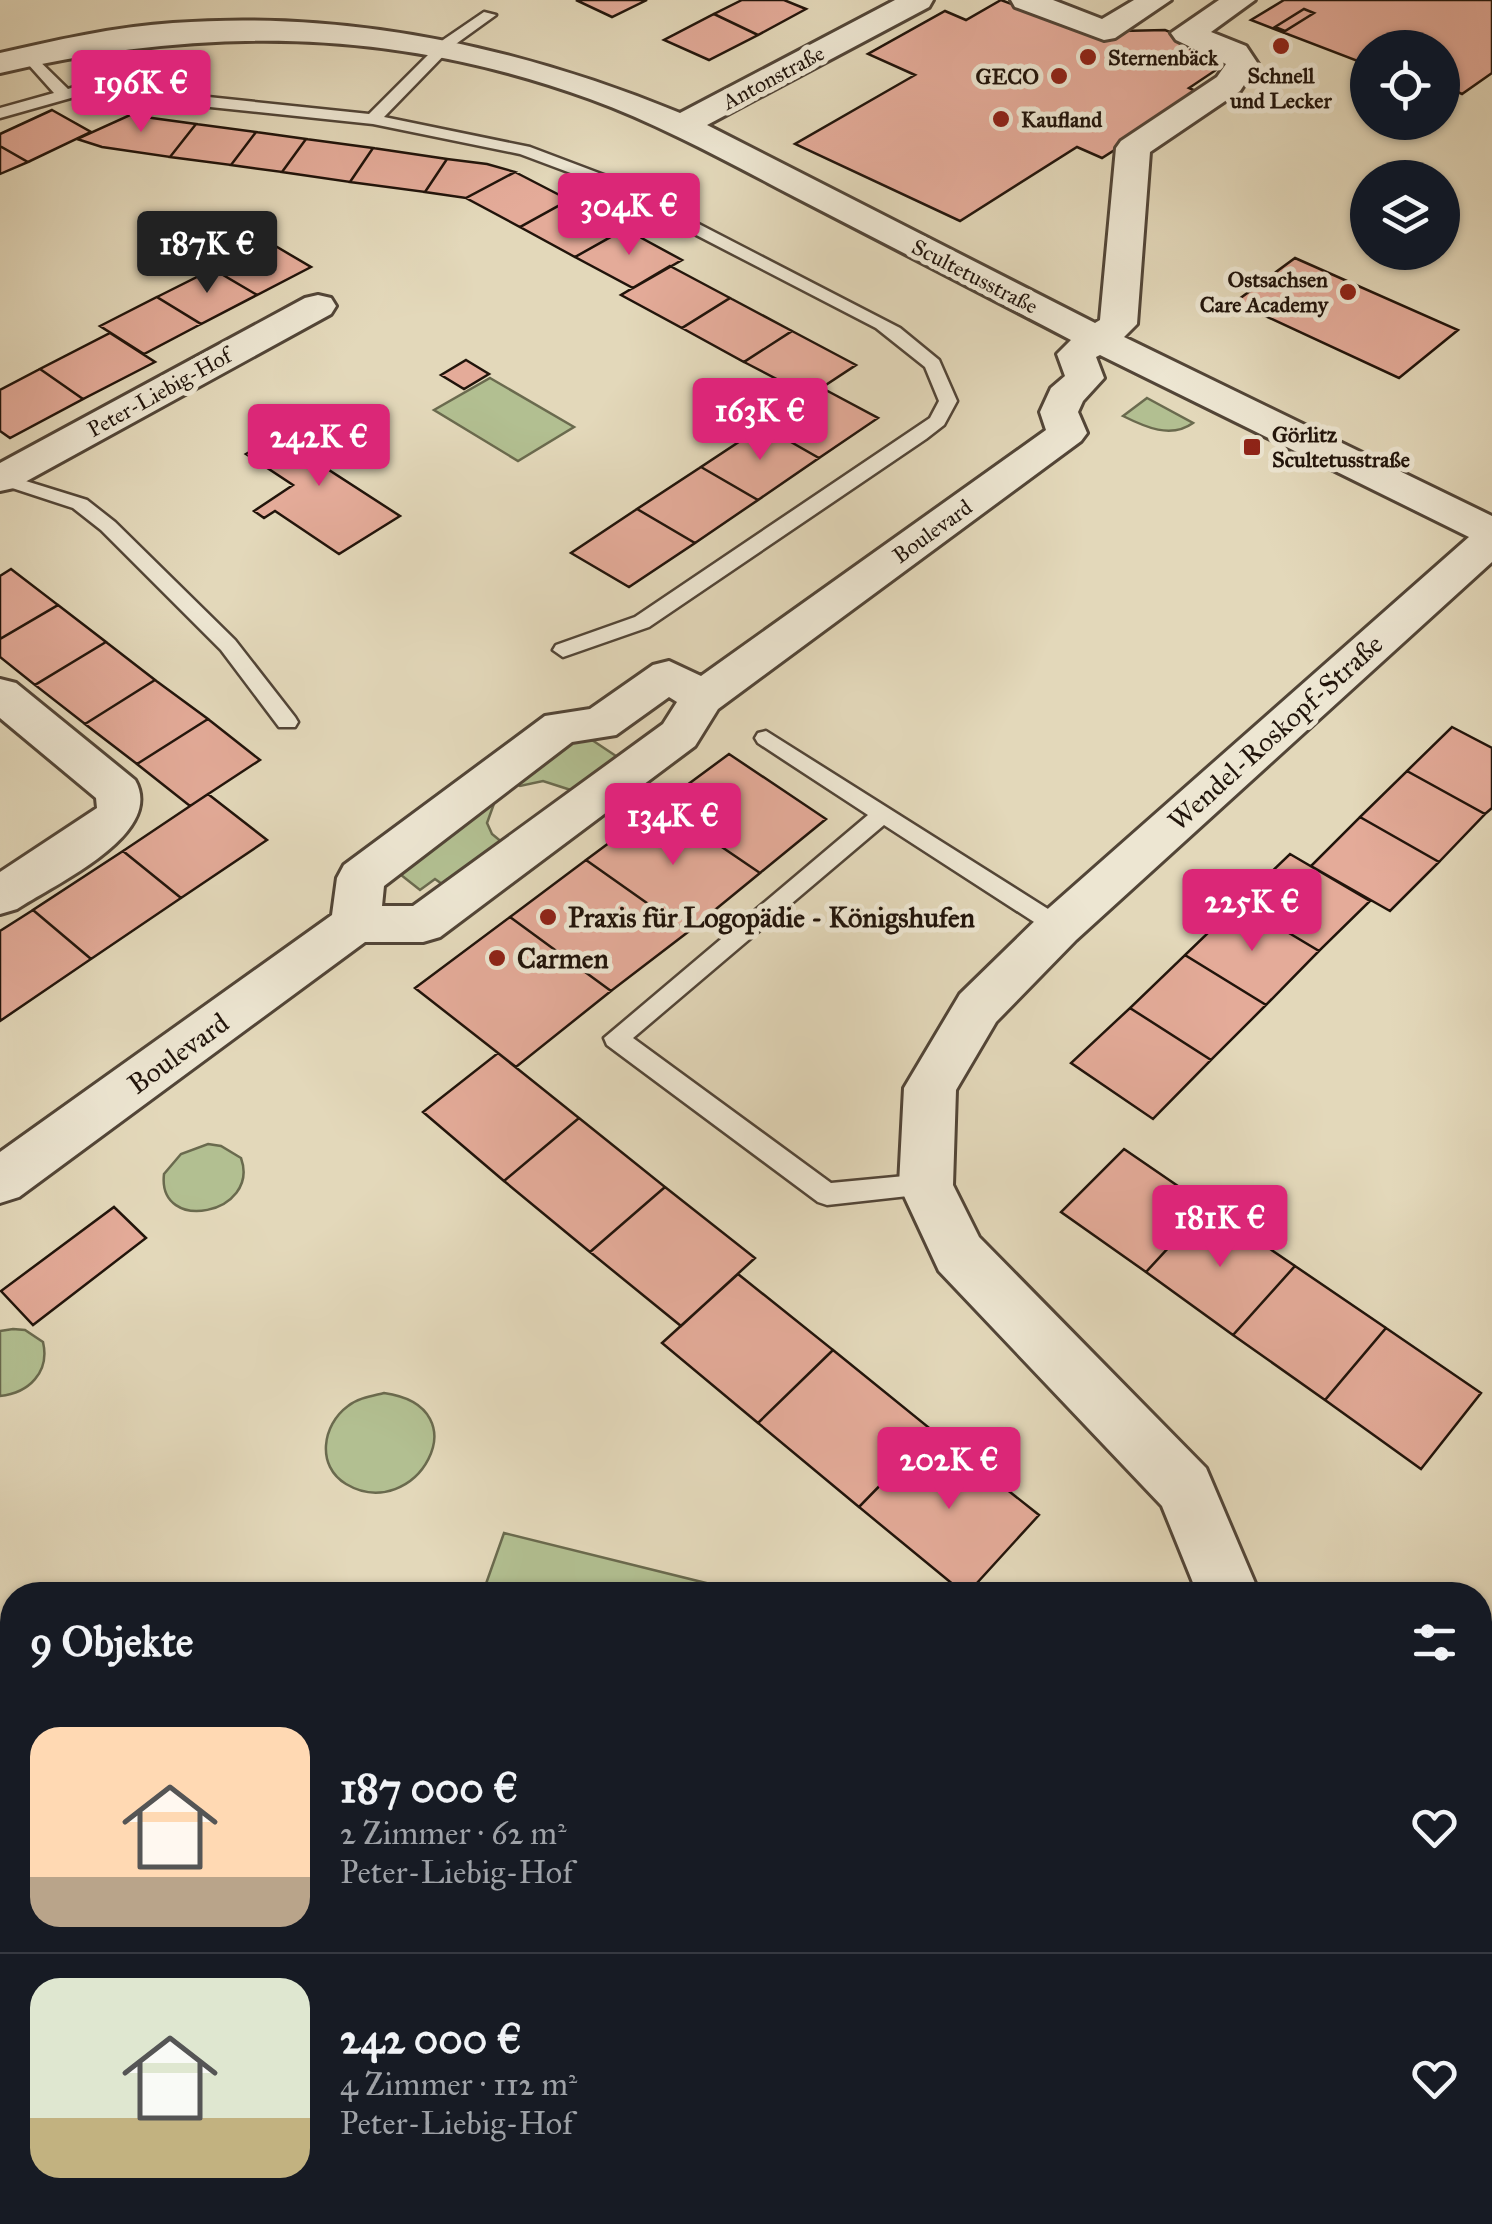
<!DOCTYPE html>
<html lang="de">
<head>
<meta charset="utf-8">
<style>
	body { margin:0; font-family:"IM FELL Great Primer",serif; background:#242831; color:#f1f3f6; height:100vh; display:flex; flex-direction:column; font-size:38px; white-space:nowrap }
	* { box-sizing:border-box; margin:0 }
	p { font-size:32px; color:#9ea1a6 }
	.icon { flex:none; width:55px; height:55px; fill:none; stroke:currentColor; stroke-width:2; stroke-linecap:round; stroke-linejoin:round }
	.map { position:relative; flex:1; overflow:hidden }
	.drawer { position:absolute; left:0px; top:1582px; width:1492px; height:642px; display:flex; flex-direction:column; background:#171b24; border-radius:40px 40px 0 0; box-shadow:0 2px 8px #0004 }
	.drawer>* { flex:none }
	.buttons { position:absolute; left:1350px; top:30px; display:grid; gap:20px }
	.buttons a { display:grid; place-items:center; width:110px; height:110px; border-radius:50%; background:#171b24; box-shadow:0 2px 8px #0004; font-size:50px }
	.price { position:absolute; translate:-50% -85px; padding:0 22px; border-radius:10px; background:#db2777; color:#fff; font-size:32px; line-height:65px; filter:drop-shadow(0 2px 5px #0008) }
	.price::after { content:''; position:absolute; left:50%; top:60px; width:30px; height:22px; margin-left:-15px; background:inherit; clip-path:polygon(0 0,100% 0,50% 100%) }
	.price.on { background:#222; color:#fff }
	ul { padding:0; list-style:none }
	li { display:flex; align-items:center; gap:30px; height:250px; padding:0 30px }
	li+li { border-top:2px solid #363941 }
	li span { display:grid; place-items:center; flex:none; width:280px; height:200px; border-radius:30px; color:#555 }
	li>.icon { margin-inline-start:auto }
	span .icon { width:120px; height:120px; fill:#fffc; stroke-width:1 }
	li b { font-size:42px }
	h2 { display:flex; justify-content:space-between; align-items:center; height:120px; padding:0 30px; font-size:42px }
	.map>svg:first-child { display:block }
	.green { fill:#b2bf91; stroke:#6a6a4e; stroke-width:2.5 }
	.building { fill:#e4ab99; stroke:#21140b; stroke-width:2.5 }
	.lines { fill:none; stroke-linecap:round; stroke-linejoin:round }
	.lane-casing { stroke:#524537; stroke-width:5 }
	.street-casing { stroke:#524537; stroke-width:6 }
	.lane { fill:#ede6d2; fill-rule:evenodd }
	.street { fill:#ede6d2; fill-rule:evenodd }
	.poi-dot { fill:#8f2418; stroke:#ede6d2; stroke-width:4 }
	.labels { text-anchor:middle; stroke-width:10; stroke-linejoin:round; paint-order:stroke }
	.far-poi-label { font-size:22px; font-weight:bold; fill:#21140b; stroke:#ede6d2; text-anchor:start }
	.far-street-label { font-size:22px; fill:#21140b; stroke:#ede6d2 }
	.street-label { font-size:28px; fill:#21140b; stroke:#ede6d2 }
	.poi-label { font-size:28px; font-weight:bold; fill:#21140b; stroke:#ede6d2; text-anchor:start }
</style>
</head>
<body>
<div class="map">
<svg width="1492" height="2224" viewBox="0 0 1492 2224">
	<rect width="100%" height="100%" fill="#e3d8ba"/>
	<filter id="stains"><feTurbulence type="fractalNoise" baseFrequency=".002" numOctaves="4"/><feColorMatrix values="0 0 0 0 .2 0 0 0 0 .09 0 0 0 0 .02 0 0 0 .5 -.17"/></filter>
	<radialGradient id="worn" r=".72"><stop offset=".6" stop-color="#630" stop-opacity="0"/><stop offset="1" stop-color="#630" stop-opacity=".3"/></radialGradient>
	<path class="green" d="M 490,378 L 574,427 L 518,461 L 434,410 Z
		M 1147,398 L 1193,423 C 1171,439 1145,427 1123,416 Z
		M 583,734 L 619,758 L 574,791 L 543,781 L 520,786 L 509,779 Z
		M 489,796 L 495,801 L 487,823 L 492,834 L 503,843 L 462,881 L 455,876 L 442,884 L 435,879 L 420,890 L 396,871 Z
		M 208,1144 L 221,1146 L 241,1158 C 261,1214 157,1235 164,1174 L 181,1154 Z
		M 13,1329 L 25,1330 L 43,1342 C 50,1372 29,1393 0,1396 L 0,1331 Z
		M 384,1393 C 484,1407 415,1525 346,1484 C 316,1466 322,1425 348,1406 C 358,1398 372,1396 384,1393 Z
		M 504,1533 L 710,1584 L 707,1595 L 482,1595 Z"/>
	<path class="building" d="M 576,0 L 647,0 L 612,17 Z
		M 742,0 L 784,0 L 806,9 L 758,35 L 714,14 Z
		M 1001,0 L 1106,40 L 1121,31 L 1165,30 L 1200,44 L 1216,70 L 1189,88 L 1202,94 L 1102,158 L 1077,147 L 960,221 L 795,144 L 915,75 L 868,54 L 945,11 L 966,20 Z
		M 1492,0 L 1492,73 L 1462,94 L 1449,88 L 1442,93 L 1442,48 L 1368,48 L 1368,65 L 1251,20 L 1284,0 Z
		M 1304,9 L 1314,13 L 1285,31 L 1275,27 Z
		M 714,14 L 758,35 L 709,60 L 664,40 Z
		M 52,110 L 91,132 L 28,162 L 0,146 L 0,134 Z
		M 130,115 L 196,124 L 170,157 L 102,147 L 77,139 Z
		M 196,124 L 256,132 L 231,165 L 170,157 Z
		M 256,132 L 306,139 L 282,172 L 231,165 Z
		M 306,139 L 373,148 L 350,182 L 282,172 Z
		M 0,146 L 28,162 L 0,174 Z
		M 373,148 L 447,159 L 425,192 L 350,182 Z
		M 447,159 L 487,164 L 515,172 L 466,198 L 425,192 Z
		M 515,172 L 569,200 L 520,227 L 466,198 Z
		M 569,200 L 625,229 L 575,257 L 520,227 Z
		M 625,229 L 682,260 L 633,288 L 575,257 Z
		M 267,241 L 311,267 L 257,295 L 213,269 Z
		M 1295,258 L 1458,330 L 1399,378 L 1235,302 Z
		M 670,266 L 730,298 L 682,328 L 621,295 Z
		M 213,269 L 257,295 L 201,324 L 157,297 Z
		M 157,297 L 201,324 L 144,354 L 100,326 Z
		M 730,298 L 792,331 L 744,362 L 682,328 Z
		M 792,331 L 856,365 L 809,396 L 744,362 Z
		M 110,333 L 155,362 L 83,399 L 40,369 Z
		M 466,360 L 489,374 L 464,389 L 441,375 Z
		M 40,369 L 83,399 L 10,438 L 0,431 L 0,390 Z
		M 822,388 L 878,418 L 819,458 L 763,426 Z
		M 305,420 L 354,452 L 326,468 L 400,516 L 339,554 L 275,511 L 264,518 L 254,511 L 293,485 L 246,454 Z
		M 763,426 L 819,458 L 758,500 L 701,467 Z
		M 701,467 L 758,500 L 695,543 L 637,509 Z
		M 637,509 L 695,543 L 629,587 L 571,553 Z
		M 11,569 L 58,605 L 0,639 L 0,576 Z
		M 58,605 L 106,642 L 35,685 L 0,657 L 0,639 Z
		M 106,642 L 155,680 L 85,724 L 35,685 Z
		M 155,680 L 208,719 L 137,764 L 85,724 Z
		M 208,719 L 260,760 L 190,806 L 137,764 Z
		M 1452,727 L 1492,748 L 1492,808 L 1485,814 L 1407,771 Z
		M 729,754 L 826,819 L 760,873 L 660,805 Z
		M 1407,771 L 1485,814 L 1439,862 L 1360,817 Z
		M 208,794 L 267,840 L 181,898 L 123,851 Z
		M 660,805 L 760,873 L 688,932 L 586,860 Z
		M 1360,817 L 1439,862 L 1390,911 L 1311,866 Z
		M 123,851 L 181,898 L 91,959 L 33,910 Z
		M 1290,854 L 1370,901 L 1319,951 L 1239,903 Z
		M 586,860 L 688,932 L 611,991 L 510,917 Z
		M 1239,903 L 1319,951 L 1266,1005 L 1185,955 Z
		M 33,910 L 91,959 L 0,1021 L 0,931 Z
		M 510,917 L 611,991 L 516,1067 L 415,988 Z
		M 1185,955 L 1266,1005 L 1211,1060 L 1130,1008 Z
		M 1130,1008 L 1211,1060 L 1153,1119 L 1071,1063 Z
		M 498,1053 L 579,1118 L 504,1181 L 423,1112 Z
		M 579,1118 L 665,1187 L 590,1252 L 504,1181 Z
		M 1124,1149 L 1207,1206 L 1146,1272 L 1061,1212 Z
		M 665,1187 L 755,1258 L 681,1326 L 590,1252 Z
		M 1207,1206 L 1295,1266 L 1233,1335 L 1146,1272 Z
		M 114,1207 L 146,1238 L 33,1325 L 1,1291 Z
		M 1295,1266 L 1386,1328 L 1325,1400 L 1233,1335 Z
		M 738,1274 L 833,1350 L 758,1423 L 662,1343 Z
		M 1386,1328 L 1481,1393 L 1421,1469 L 1325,1400 Z
		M 833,1350 L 933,1431 L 859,1507 L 758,1423 Z
		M 933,1431 L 1039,1515 L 966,1595 L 859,1507 Z
		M 0,1695 L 12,1698 L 12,1922 L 0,1918 Z
		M 237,2212 L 537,2212 L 534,2224 L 233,2224 Z
		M 837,2212 L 915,2212 L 956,2224 L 835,2224 Z
		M 915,2212 L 985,2212 L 983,2224 L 956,2224 Z"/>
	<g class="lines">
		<defs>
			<path id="lane" d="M 484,12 L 496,15 L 453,46 L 384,117 L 530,147 L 604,175 L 900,328 L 939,360 L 957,401 L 944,425 L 926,439 L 649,627 L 563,657 L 553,650 L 556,645 L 635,617 L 930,418 L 939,401 L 925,367 L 876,328 L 592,181 L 520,154 L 373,124 L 85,94 L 0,118 L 0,108 L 54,93 L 19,54 L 27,49 L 68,89 L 84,84 L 369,114 L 443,40 Z
				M 0,473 L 87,500 L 115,522 L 235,640 L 295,717 L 298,722 L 295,727 L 279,727 L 221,650 L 101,530 L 73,508 L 0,484 Z
				M 766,731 L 1067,921 L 1071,927 L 1067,933 L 1051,933 L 884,825 L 633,1038 L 831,1183 L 926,1174 L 935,1177 L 939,1185 L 935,1193 L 827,1205 L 818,1202 L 607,1045 L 604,1038 L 868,815 L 758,743 L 755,738 L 758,733 Z"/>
			<path id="street" d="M 895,0 L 933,0 L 929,7 L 707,125 L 1095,323 L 1100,320 L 1116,148 L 1121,141 L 1217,77 L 1226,64 L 1176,40 L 1171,33 L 1219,0 L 1255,0 L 1211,32 L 1246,46 L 1258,64 L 1240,91 L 1150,152 L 1137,324 L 1124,337 L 1492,516 L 1492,562 L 1076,940 L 996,1022 L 956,1090 L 953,1185 L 979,1237 L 1206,1468 L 1260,1595 L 1198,1595 L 1162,1506 L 939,1271 L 899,1185 L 904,1088 L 960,994 L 1042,914 L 1469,537 L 1100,355 L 1096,357 L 1104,378 L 1083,401 L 1078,412 L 1087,433 L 1081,441 L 718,709 L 695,746 L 440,937 L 423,942 L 365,942 L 19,1197 L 0,1203 L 0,1152 L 332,915 L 337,878 L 344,865 L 545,716 L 590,709 L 653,665 L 669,661 L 701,676 L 1046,430 L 1040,412 L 1051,388 L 1065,376 L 1057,354 L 1071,340 C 979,292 887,244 795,197 C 728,162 661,125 590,99 C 392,27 203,26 0,73 L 0,53 C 57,40 114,27 173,23 C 349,10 519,47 680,113 ZM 669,697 L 677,702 L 663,724 L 413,906 L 382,906 L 384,886 L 572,742 L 616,735 Z
				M 1011,0 L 1053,0 L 1102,19 L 1134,0 L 1171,0 L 1115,38 L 1104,40 L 1015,7 Z
				M 318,295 L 331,298 L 336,306 L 331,314 L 14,488 L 0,491 L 0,463 L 305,298 Z
				M 0,679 L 16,683 L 135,780 C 166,834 55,884 17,909 L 0,914 L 0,872 L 97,808 L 96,798 L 0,718 Z
				M 1166,2212 L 1240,2212 L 1239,2224 L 1165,2224 Z"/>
		</defs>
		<use href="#lane" class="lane-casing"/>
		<use href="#street" class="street-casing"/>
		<use href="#lane" class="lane"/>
		<use href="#street" class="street"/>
	</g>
	<g class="poi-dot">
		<circle cx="1281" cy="46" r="10"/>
		<circle cx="1088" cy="57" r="10"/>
		<circle cx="1059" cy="76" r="10"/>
		<circle cx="1001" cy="119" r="10"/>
		<circle cx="1348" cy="292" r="10"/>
		<rect x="1242" y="437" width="20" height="20" rx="5"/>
		<circle cx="548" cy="917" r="10"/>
		<circle cx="497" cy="958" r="10"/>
	</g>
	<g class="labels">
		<g class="far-poi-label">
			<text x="1108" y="65">Sternenbäck</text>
			<text x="1281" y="83" text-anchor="middle">Schnell<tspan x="1281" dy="25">und Lecker</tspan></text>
			<text x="1039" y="84" text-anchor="end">GECO</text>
			<text x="1021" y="127">Kaufland</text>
			<text x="1328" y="287" text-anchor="end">Ostsachsen<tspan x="1328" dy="25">Care Academy</tspan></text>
			<text x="1272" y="442">Görlitz<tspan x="1272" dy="25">Scultetusstraße</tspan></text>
		</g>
		<g class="far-street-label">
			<text transform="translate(773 77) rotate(-28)" y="8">Antonstraße</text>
			<text transform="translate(975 276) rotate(27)" y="8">Scultetusstraße</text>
			<text transform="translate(159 392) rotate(-29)" y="8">Peter-Liebig-Hof</text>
			<text transform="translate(932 531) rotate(-36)" y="8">Boulevard</text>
		</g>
		<g class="street-label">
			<text transform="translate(1275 732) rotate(-42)" y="10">Wendel-Roskopf-Straße</text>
			<text transform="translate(178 1053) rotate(-36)" y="10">Boulevard</text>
		</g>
		<g class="poi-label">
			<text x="568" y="927">Praxis für Logopädie - Königshufen</text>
			<text x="517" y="968">Carmen</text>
		</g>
	</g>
	<rect width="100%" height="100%" filter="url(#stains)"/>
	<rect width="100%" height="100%" fill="url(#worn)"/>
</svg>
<div class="buttons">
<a><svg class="icon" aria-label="locate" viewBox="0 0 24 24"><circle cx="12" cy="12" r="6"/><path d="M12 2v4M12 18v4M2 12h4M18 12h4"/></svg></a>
<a><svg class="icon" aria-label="layers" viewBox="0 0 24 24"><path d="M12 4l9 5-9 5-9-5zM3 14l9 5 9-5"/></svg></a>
</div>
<b class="price" style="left:141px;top:135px">196K €</b>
<b class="price" style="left:629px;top:258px">304K €</b>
<b class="price on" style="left:207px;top:296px">187K €</b>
<b class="price" style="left:760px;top:463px">163K €</b>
<b class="price" style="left:319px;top:489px">242K €</b>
<b class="price" style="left:673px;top:868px">134K €</b>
<b class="price" style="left:1252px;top:954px">225K €</b>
<b class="price" style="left:1220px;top:1270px">181K €</b>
<b class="price" style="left:949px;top:1512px">202K €</b>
<section class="drawer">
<h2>9 Objekte<svg class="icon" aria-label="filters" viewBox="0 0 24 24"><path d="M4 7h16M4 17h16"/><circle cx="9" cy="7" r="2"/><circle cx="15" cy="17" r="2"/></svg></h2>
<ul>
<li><span style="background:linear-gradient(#ffd9b3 75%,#b9a48a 0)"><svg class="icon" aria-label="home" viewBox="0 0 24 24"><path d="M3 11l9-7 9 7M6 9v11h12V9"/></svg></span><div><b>187 000 €</b><p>2 Zimmer · 62 m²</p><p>Peter-Liebig-Hof</p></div><svg class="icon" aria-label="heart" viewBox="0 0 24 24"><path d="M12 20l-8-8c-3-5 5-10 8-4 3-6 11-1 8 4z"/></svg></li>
<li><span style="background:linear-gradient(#dfe7d0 70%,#c2b280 0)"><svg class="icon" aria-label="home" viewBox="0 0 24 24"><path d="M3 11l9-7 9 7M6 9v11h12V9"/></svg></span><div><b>242 000 €</b><p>4 Zimmer · 112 m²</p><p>Peter-Liebig-Hof</p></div><svg class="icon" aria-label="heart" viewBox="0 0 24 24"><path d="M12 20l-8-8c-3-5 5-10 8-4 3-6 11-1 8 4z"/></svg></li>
</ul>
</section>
</div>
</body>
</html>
